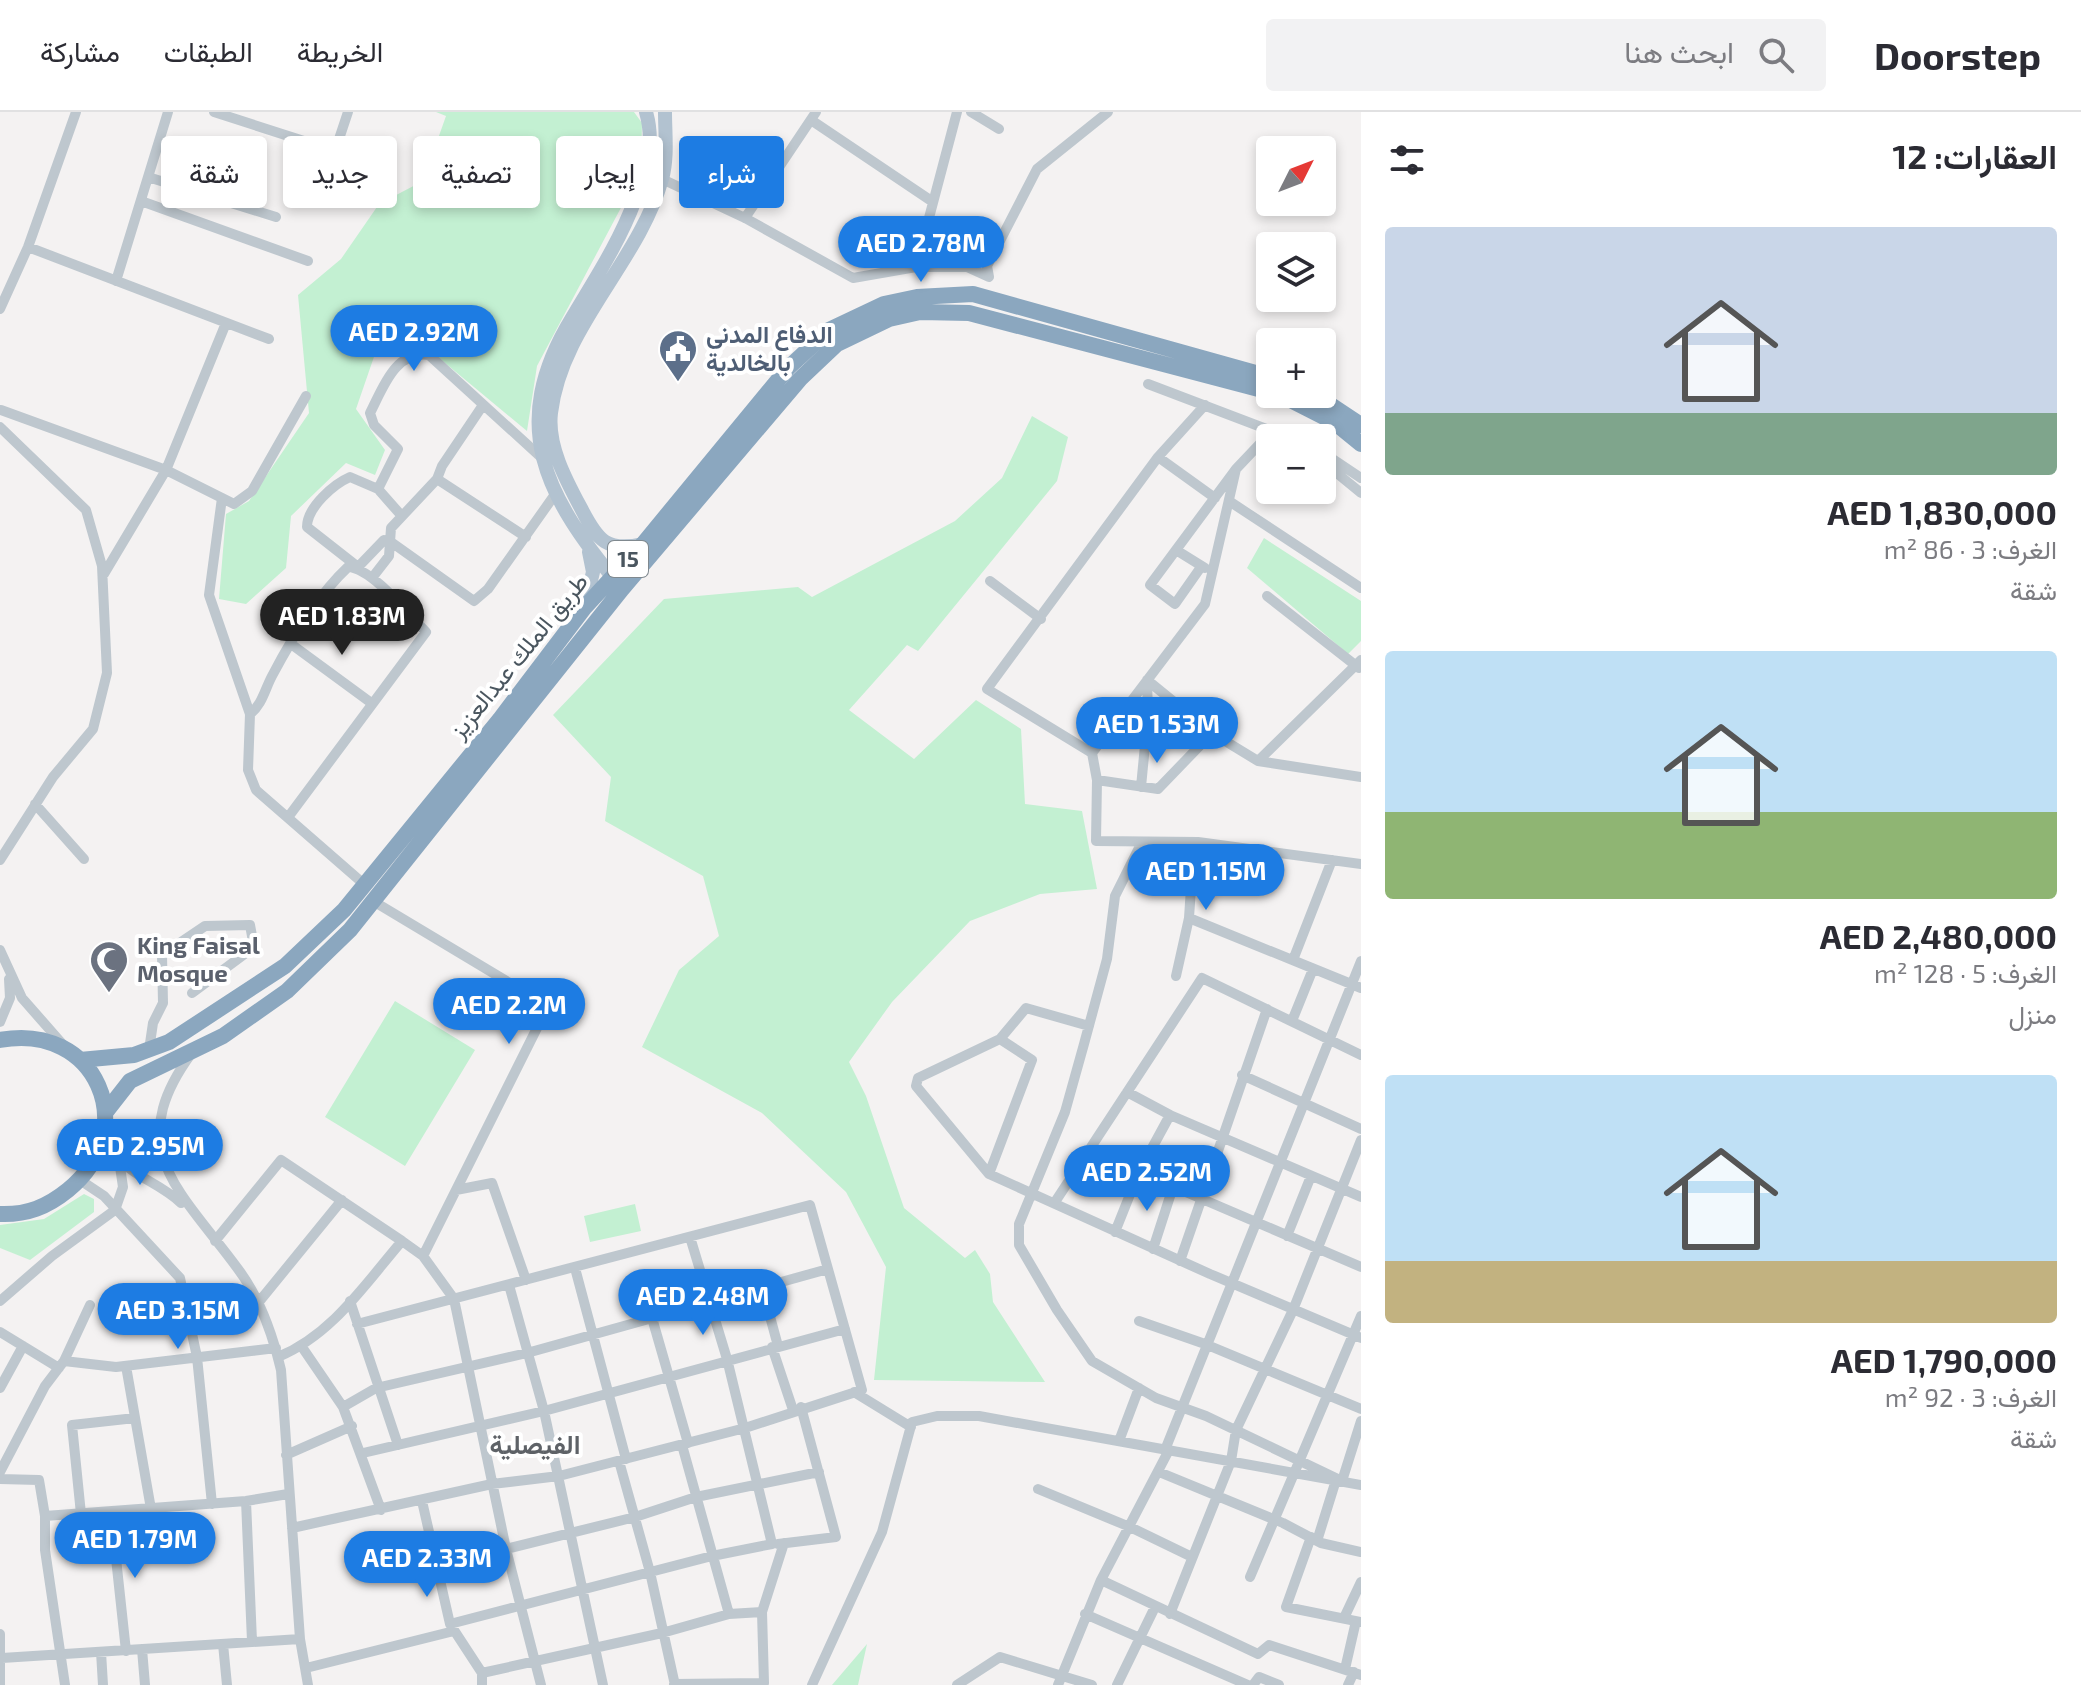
<!DOCTYPE html>
<html lang="ar">
<head>
<meta charset="utf-8">
<style>
	body { margin:0; font-family:"Exo 2",Vazirmatn,sans-serif; background:#f2f2f3; color:#2b2b33; direction:rtl; height:100vh; display:flex; flex-direction:column; font-size:30px; white-space:nowrap }
	* { box-sizing:border-box; margin:0 }
	p { font-size:26px; color:#7c7c81 }
	.icon { flex:none; width:44px; height:44px; fill:none; stroke:currentColor; stroke-width:2; stroke-linecap:round; stroke-linejoin:round }
	.map { position:relative; flex:1; overflow:hidden; direction:ltr }
	.drawer { display:flex; flex-direction:column; background:#fff; width:720px }
	.drawer>* { flex:none }
	.banner { position:absolute; left:24px; top:24px; width:760px; height:72px; direction:rtl; display:flex; gap:16px }
	.needle { width:52px; rotate:48deg }
	.controls { position:absolute; left:1256px; top:24px; display:grid; gap:16px }
	.controls a { display:grid; place-items:center; width:80px; height:80px; border-radius:8px; background:#fff; box-shadow:0 4px 12px #0003; font-size:40px }
	.price { position:absolute; translate:-50% -68px; padding:0 18px; border-radius:28px; background:#1d7ce3; color:#fff; font-size:26px; line-height:52px; filter:drop-shadow(0 2px 4px #0008) }
	.price::after { content:''; position:absolute; left:50%; top:48px; width:24px; height:18px; margin-left:-12px; background:inherit; clip-path:polygon(0 0,100% 0,50% 100%) }
	.price.selected { background:#222; color:#fff }
	ul { padding:0; list-style:none }
	li { display:grid; align-content:center; gap:16px; height:424px; padding:0 24px }
	li span { display:grid; place-items:center; height:248px; border-radius:8px; color:#555 }
	li>.icon { margin-inline-start:auto }
	span .icon { width:144px; height:144px; fill:#fffc; stroke-width:1 }
	li b { font-size:34px }
	h2 { display:flex; justify-content:space-between; align-items:center; height:96px; padding:0 24px; font-size:34px }
	.pill { padding:0 28px; border-radius:8px; background:#fff; box-shadow:0 4px 12px #0003; font-size:28px; line-height:72px }
	.pill.selected { background:#1d7ce3; color:#fff }
	header { display:flex; align-items:center; gap:48px; box-sizing:border-box; height:112px; padding:0 40px; background:#fff; border-bottom:2px solid #e1e1e2 }
	header strong { font-size:38px }
	nav { display:flex; gap:44px; margin-inline-start:auto; font-size:28px }
	.search { width:560px; height:72px; background:#f2f2f3; display:flex; align-items:center; gap:20px; box-sizing:border-box; padding:0 28px; border-radius:8px; color:#7c7c81; font-size:30px }
	main { display:flex; flex:1; min-height:0 }
	.map>svg:first-child { display:block }
	.green { fill:#c3f0d2 }
	.lines { fill:none; stroke-linecap:round; stroke-linejoin:round }
	.minor { stroke:#bec7ce; stroke-width:10 }
	.major { stroke:#b2c2d0; stroke-width:14 }
	.highway { stroke:#8ba7bf; stroke-width:16 }
	.labels { text-anchor:middle; stroke-width:8; stroke-linejoin:round; paint-order:stroke }
	.shield { fill:#fff; stroke:#80898f; stroke-width:2 }
	.shield-label { font-size:22px; font-weight:bold; fill:#4a565f }
	.service-label { font-size:24px; font-weight:bold; fill:#4e5e75; stroke:#fff; text-anchor:start }
	.street-label { font-size:24px; fill:#4a565f; stroke:#fff }
	.worship-label { font-size:24px; font-weight:bold; fill:#5b616d; stroke:#fff; text-anchor:start }
	.neighbourhood-label { font-size:26px; font-weight:bold; fill:#5e6267; stroke:#fff }
</style>
</head>
<body>
<header>
<strong>Doorstep</strong>
<div class="search"><svg class="icon" aria-label="search" viewBox="0 0 24 24"><circle cx="10" cy="10" r="6"/><path d="M15 15l6 6"/></svg>ابحث هنا</div>
<nav><a>الخريطة</a><a>الطبقات</a><a>مشاركة</a></nav>
</header>
<main>
<section class="drawer">
<h2>العقارات: 12<svg class="icon" aria-label="filters" viewBox="0 0 24 24"><path d="M4 7h16M4 17h16"/><circle cx="9" cy="7" r="2"/><circle cx="15" cy="17" r="2"/></svg></h2>
<ul>
<li><span style="background:linear-gradient(#c9d6e8 75%,#7fa58c 0)"><svg class="icon" aria-label="home" viewBox="0 0 24 24"><path d="M3 11l9-7 9 7M6 9v11h12V9"/></svg></span><div><b>AED 1,830,000</b><p>الغرف: 3 · 86 m²</p><p>شقة</p></div></li>
<li><span style="background:linear-gradient(#bfe0f5 65%,#8fb573 0)"><svg class="icon" aria-label="home" viewBox="0 0 24 24"><path d="M3 11l9-7 9 7M6 9v11h12V9"/></svg></span><div><b>AED 2,480,000</b><p>الغرف: 5 · 128 m²</p><p>منزل</p></div></li>
<li><span style="background:linear-gradient(#bfe0f5 75%,#c2b280 0)"><svg class="icon" aria-label="home" viewBox="0 0 24 24"><path d="M3 11l9-7 9 7M6 9v11h12V9"/></svg></span><div><b>AED 1,790,000</b><p>الغرف: 3 · 92 m²</p><p>شقة</p></div></li>
</ul>
</section>
<div class="map">
<svg width="1361" height="1573" viewBox="0 0 1361 1573">
	<rect width="100%" height="100%" fill="#f4f2f2"/>
	<path class="green" d="M 436,0 L 634,0 L 642,11 L 641,58 L 537,254 L 527,319 L 415,226 L 376,239 L 356,297 L 385,338 L 375,363 L 346,351 L 291,404 L 286,456 L 246,492 L 219,487 L 226,402 L 249,389 L 309,301 L 298,183 L 341,147 L 379,92 L 423,69 L 446,4 Z
		M 1032,304 L 1068,325 L 1057,369 L 918,539 L 907,533 L 849,598 L 914,647 L 976,588 L 1021,617 L 1025,692 L 1082,699 L 1097,777 L 1040,782 L 970,809 L 892,890 L 849,950 L 866,984 L 904,1096 L 965,1146 L 975,1138 L 990,1162 L 993,1190 L 1045,1270 L 874,1268 L 886,1155 L 846,1080 L 762,1001 L 642,935 L 679,858 L 719,824 L 703,764 L 605,709 L 611,665 L 553,603 L 664,487 L 798,475 L 812,485 L 955,409 L 1002,366 Z
		M 1264,426 L 1361,489 L 1361,529 L 1348,542 L 1247,456 Z
		M 395,889 L 475,938 L 405,1054 L 325,1005 Z
		M 84,1082 L 94,1087 L 94,1100 L 30,1148 L 0,1136 L 0,1113 L 44,1107 Z
		M 635,1092 L 641,1119 L 590,1130 L 584,1104 Z
		M 867,1532 L 858,1573 L 832,1573 Z"/>
	<g class="lines">
		<path class="minor" d="M 214,0 L 335,39 L 348,0
			M 971,0 L 999,17
			M 811,8 L 933,90
			M 335,39 L 380,71
			M 148,65 L 276,105
			M 662,67 L 745,106 L 853,166 L 916,155 L 967,155 L 989,165 L 987,154 L 1037,57 L 1108,0
			M 141,89 L 308,149
			M 745,106 L 816,0
			M 28,135 L 269,227
			M 916,155 L 957,0
			M 116,169 L 168,0
			M 0,197 L 28,135 L 76,0
			M 1148,272 L 1277,321
			M 1,298 L 166,358 L 234,392 L 252,379 L 306,284
			M 0,315 L 86,398 L 102,454 L 107,561 L 93,617 L 53,665 L 0,748
			M 1322,340 L 1361,366
			M 1158,345 L 1215,386
			M 1322,349 L 1361,381
			M 1236,357 L 1205,492 L 1092,641 L 1097,668 L 1096,729 L 1198,730 L 1361,752
			M 437,367 L 526,425
			M 378,377 L 350,365 C 334,372 307,395 307,415 L 358,455 L 384,428 L 391,430 L 474,489 L 488,477 L 556,381
			M 222,386 L 209,483 L 250,602 L 248,658 L 256,678 L 365,773
			M 1229,389 L 1361,476
			M 400,402 L 378,377 L 398,337 L 374,313 L 370,301 C 383,276 395,238 429,243 L 543,347
			M 1176,438 L 1205,456
			M 1201,455 L 1175,492 L 1150,473 L 1236,357 L 1273,318 L 1291,326
			M 104,462 L 166,358 L 226,211
			M 372,466 L 389,444 L 391,416 L 437,367 L 442,354 L 483,293
			M 990,469 L 1041,507
			M 1267,484 L 1359,556
			M 291,532 L 370,590
			M 1147,568 L 1212,621 L 1258,649 L 1361,665
			M 250,602 C 262,593 265,577 272,564 C 292,526 317,484 348,455 C 372,456 408,502 426,520 L 289,704
			M 1092,641 L 987,577 L 1158,345 L 1205,293
			M 1258,649 L 1361,548
			M 1097,668 L 1158,677 L 1212,621
			M 1141,675 L 1148,602 L 1147,568
			M 35,692 L 84,747
			M 1142,730 L 1115,784 L 1107,847 L 1084,932 L 1065,1000 L 1019,1112 L 1019,1133 L 1057,1198 L 1092,1249 L 1156,1286 L 1206,1304 L 1342,1369 L 1361,1309
			M 373,789 L 548,894 L 423,1144
			M 1189,806 L 1361,876
			M 0,838 L 22,886 L 65,935
			M 1293,848 L 1332,748
			M 1176,864 L 1189,806 L 1194,730
			M 1292,909 L 1313,857
			M 0,910 L 10,886 L 9,867
			M 1089,914 L 1026,896 L 1000,927 L 918,966 L 916,974 L 989,1062 L 1210,1162 L 1361,1226
			M 149,938 L 153,911 L 163,891 L 162,843 L 205,814 L 250,813 L 254,835 L 192,881
			M 191,942 C 121,1038 182,1080 238,1157 C 260,1186 273,1224 281,1258 L 300,1527 L 308,1573
			M 1242,963 L 1361,1017
			M 1127,980 L 1170,1003 L 1361,1085
			M 105,1022 C 121,1065 152,1064 181,1091
			M 1139,1060 L 1170,1003
			M 989,1062 L 1032,948 L 1000,927
			M 80,1068 L 104,1084 L 180,1166 L 197,1245 L 212,1392
			M 456,1078 L 492,1071 L 526,1168
			M 1055,1090 L 1202,866 L 1361,943
			M 1115,1120 L 1139,1060 L 1361,1155
			M 1287,1124 L 1311,1064
			M 215,1129 L 281,1048 L 402,1129 C 365,1172 332,1223 278,1245
			M 402,1129 L 423,1144 L 454,1187 L 506,1437 L 541,1573
			M 1153,1137 L 1173,1075
			M 1180,1149 L 1267,897
			M 575,1156 L 626,1347
			M 509,1173 L 544,1299 L 603,1573
			M 762,1175 L 778,1234
			M 0,1189 L 52,1144 L 115,1098 L 123,1075 L 119,1048
			M 350,1189 L 398,1333
			M 258,1191 L 342,1088
			M 652,1206 L 688,1331
			M 1139,1209 L 1205,1232 L 1361,1297
			M 0,1220 L 59,1256
			M 302,1235 L 343,1295 L 381,1398
			M 772,1235 L 793,1298
			M 64,1249 L 90,1193
			M 126,1254 L 151,1397
			M 0,1276 L 23,1234
			M 854,1280 L 911,1315
			M 343,1295 L 376,1276 L 527,1241 L 828,1157
			M 1119,1329 L 1139,1276
			M 682,1333 L 729,1502
			M 1165,1338 L 1361,849
			M 363,1341 L 544,1299 L 845,1217
			M 286,1343 L 352,1314
			M 619,1349 L 650,1460 L 675,1573
			M 0,1360 L 45,1274 L 64,1249 L 116,1255 L 276,1236
			M 1159,1360 L 1283,1411 L 1321,1431 L 1361,1440
			M 0,1367 L 39,1368 L 45,1404 L 45,1438 L 65,1573
			M 1038,1377 L 1130,1415 L 1192,1445
			M 246,1389 L 252,1529
			M 422,1389 L 450,1512 L 482,1561 L 482,1573
			M 111,1400 L 126,1539
			M 81,1402 L 72,1313 L 135,1306
			M 45,1404 L 246,1389 L 288,1382
			M 292,1416 L 492,1372 L 559,1364 L 745,1316 L 862,1278 L 810,1093 L 357,1212
			M 1311,1425 L 1286,1495 L 1361,1510
			M 1317,1429 L 1336,1368
			M 778,1432 L 836,1425 L 801,1295
			M 436,1447 L 506,1437 L 635,1405 L 696,1385 L 819,1360
			M 1250,1465 L 1361,1204
			M 1101,1468 L 1258,1542 L 1269,1533 L 1361,1563
			M 1085,1502 L 1248,1573
			M 1170,1502 L 1231,1349 L 1236,1318 L 1293,1198 L 1361,1028
			M 1344,1506 L 1361,1470
			M 450,1512 L 712,1444 L 772,1432 L 727,1247 L 690,1125
			M 0,1522 L 0,1573
			M 223,1532 L 227,1573
			M 142,1537 L 145,1573
			M 101,1540 L 103,1573
			M 2,1546 L 300,1527
			M 306,1556 L 454,1519
			M 1345,1557 L 1356,1509
			M 482,1561 L 662,1521 L 729,1502 L 762,1500
			M 674,1572 L 764,1571 L 762,1500 L 784,1431
			M 812,1573 L 882,1420 L 912,1310 L 937,1304 L 979,1304 L 1361,1373
			M 957,1573 L 1000,1545 L 1092,1573
			M 1058,1573 L 1101,1468 L 1169,1338
			M 1117,1573 L 1155,1495
			M 1253,1573 L 1259,1565 L 1279,1573
			M 1348,1573 L 1354,1560"/>
		<path class="major" d="M 643,432 C 607,440 598,429 582,398 C 567,370 547,334 551,301 C 561,214 639,150 662,67 C 668,45 665,22 665,0
			M 619,473 C 546,385 506,314 572,206 C 595,167 619,131 635,88 C 647,60 655,31 646,0
			M 585,493 L 593,460 L 589,440"/>
		<path class="highway" d="M 1279,282 L 1334,310 L 1361,332
			M 1314,282 L 1361,313
			M 0,928 C 96,910 143,1017 68,1078 C 47,1095 27,1103 0,1102
			M 80,948 L 134,943 L 169,930 L 285,854 L 344,798 L 500,607 L 585,495 L 643,432 L 788,256 L 829,218 L 884,192 L 917,185 L 973,182 L 1270,265
			M 105,1001 L 130,969 L 223,924 L 287,879 L 350,818 L 622,477 L 800,267 L 837,232 L 889,207 L 920,200 L 969,201 L 1270,280"/>
	</g>
	<defs>
		<symbol id="civic-pin" viewBox="-11 -11 22 30"><path d="M0 17L-7.5 6A9.5 9.5 0 1 1 7.5 6Z" fill="#5c6f8a" stroke="#fff"/><path d="M-.6-6.5H3V-4.5H.6V-3L4-1V1h2V6H-6V1h2V-1L-.6-3ZM-1.2 2.5V6h2.4V2.5Z" fill="#fff"/></symbol>
		<symbol id="mosque-pin" viewBox="-11 -11 22 30"><path d="M0 17L-7.5 6A9.5 9.5 0 1 1 7.5 6Z" fill="#6b7280" stroke="#fff"/><path d="M3.5-4.9A6 6 0 1 0 3.5 4.9A5 5 0 1 1 3.5-4.9Z" fill="#fff"/></symbol>
	</defs>
	<g fill-rule="evenodd">
		<use href="#civic-pin" x="656" y="215" width="44" height="60"/>
		<use href="#mosque-pin" x="87" y="826" width="44" height="60"/>
	</g>
	<g class="labels">
		<rect class="shield" x="608" y="429" width="40" height="36" rx="6"/>
		<g class="shield-label">
			<text x="628" y="455">15</text>
		</g>
		<g class="service-label">
			<text x="706" y="231">الدفاع المدني<tspan x="706" dy="28">بالخالدية</tspan></text>
		</g>
		<g class="street-label">
			<text transform="translate(519 544) rotate(-51)" y="8">طريق الملك عبدالعزيز</text>
		</g>
		<g class="worship-label">
			<text x="137" y="842">King Faisal<tspan x="137" dy="28">Mosque</tspan></text>
		</g>
		<g class="neighbourhood-label">
			<text x="535" y="1342">الفيصلية</text>
		</g>
	</g>
</svg>
<div class="controls">
<a><svg class="needle" viewBox="-14 -14 28 28"><path d="M0-13l5 13h-10z" fill="#e53935"/><path d="M0 13l5-13h-10z" fill="#7c7c81"/></svg></a>
<a><svg class="icon" aria-label="layers" viewBox="0 0 24 24"><path d="M12 4l9 5-9 5-9-5zM3 14l9 5 9-5"/></svg></a>
<a>+</a>
<a>−</a>
</div>
<b class="price" style="left:921px;top:172px">AED 2.78M</b>
<b class="price" style="left:414px;top:261px">AED 2.92M</b>
<b class="price selected" style="left:342px;top:545px">AED 1.83M</b>
<b class="price" style="left:1157px;top:653px">AED 1.53M</b>
<b class="price" style="left:1206px;top:800px">AED 1.15M</b>
<b class="price" style="left:509px;top:934px">AED 2.2M</b>
<b class="price" style="left:140px;top:1075px">AED 2.95M</b>
<b class="price" style="left:1147px;top:1101px">AED 2.52M</b>
<b class="price" style="left:703px;top:1225px">AED 2.48M</b>
<b class="price" style="left:178px;top:1239px">AED 3.15M</b>
<b class="price" style="left:135px;top:1468px">AED 1.79M</b>
<b class="price" style="left:427px;top:1487px">AED 2.33M</b>
<div class="banner">
<a class="pill selected">شراء</a>
<a class="pill">إيجار</a>
<a class="pill">تصفية</a>
<a class="pill">جديد</a>
<a class="pill">شقة</a>
</div>
</div>
</main>
</body>
</html>
